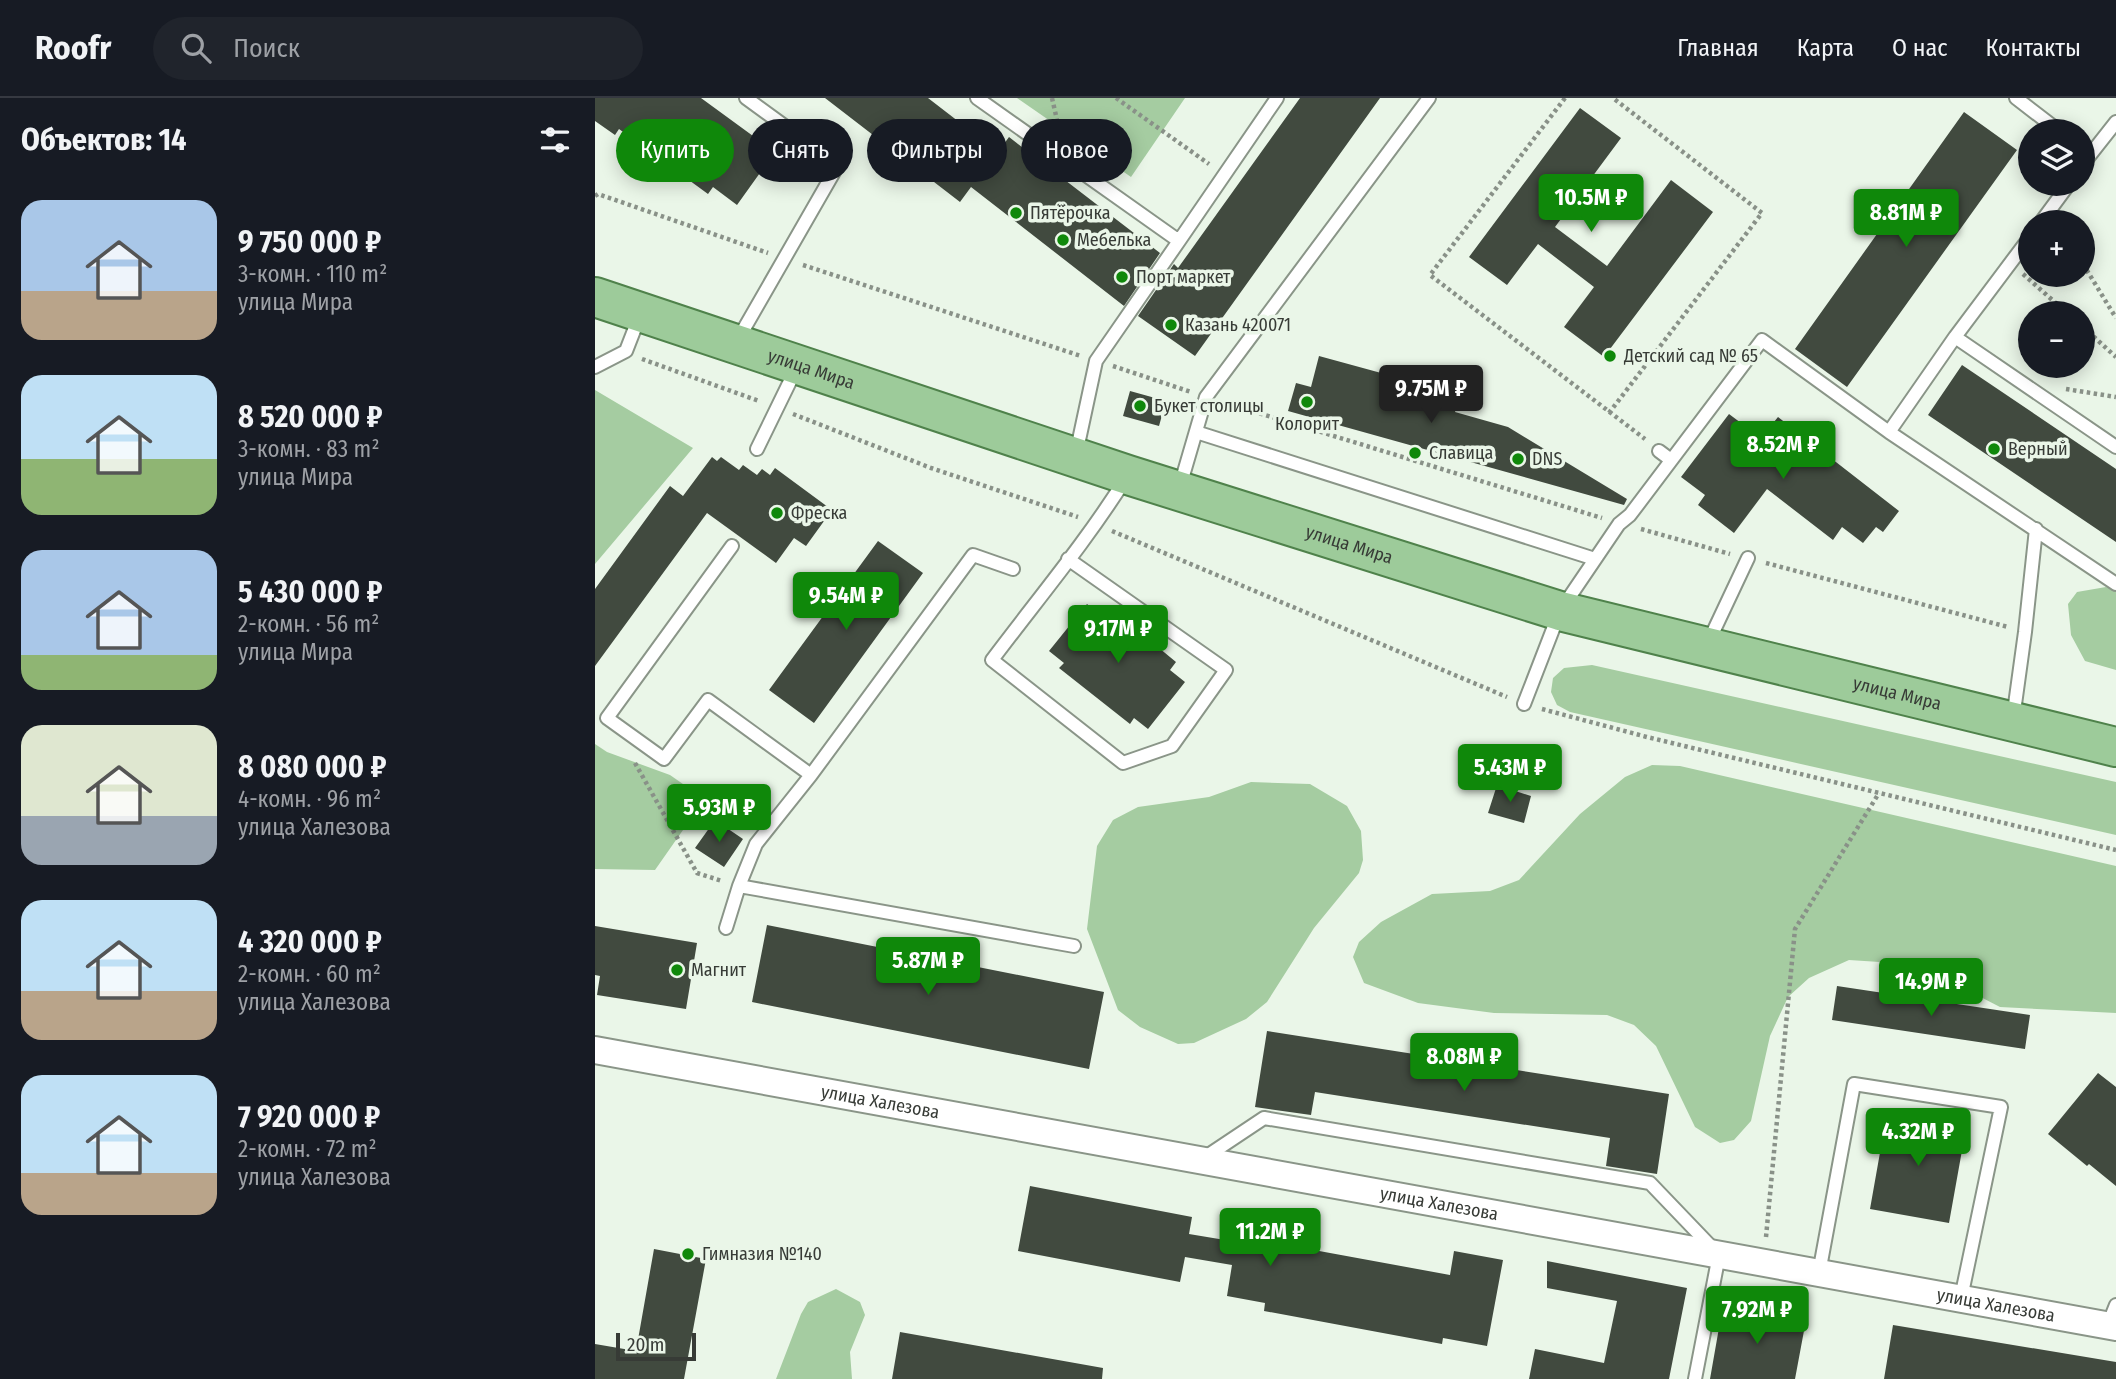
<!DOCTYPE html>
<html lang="ru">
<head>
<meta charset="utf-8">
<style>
	body { margin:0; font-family:"Fira Sans Condensed",sans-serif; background:#20242c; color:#f1f3f6; height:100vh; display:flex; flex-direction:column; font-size:26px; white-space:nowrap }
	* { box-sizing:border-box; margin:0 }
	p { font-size:23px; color:#9ea1a6 }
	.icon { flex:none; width:38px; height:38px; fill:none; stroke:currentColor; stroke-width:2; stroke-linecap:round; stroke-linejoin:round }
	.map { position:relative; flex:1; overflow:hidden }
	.side { display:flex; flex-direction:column; background:#171b24; width:595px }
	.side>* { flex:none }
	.top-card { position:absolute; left:21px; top:21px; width:665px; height:63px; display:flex; gap:14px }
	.buttons { position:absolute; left:1423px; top:21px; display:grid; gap:14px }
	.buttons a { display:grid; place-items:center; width:77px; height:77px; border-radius:50%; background:#171b24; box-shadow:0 4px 18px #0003; font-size:35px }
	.scale { position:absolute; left:21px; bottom:18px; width:80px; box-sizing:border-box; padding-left:7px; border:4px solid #373b36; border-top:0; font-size:19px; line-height:24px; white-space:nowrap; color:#373b36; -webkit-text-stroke:5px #eaf6e8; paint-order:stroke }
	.price { position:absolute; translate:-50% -60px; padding:0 16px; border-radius:7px; background:#0f880a; color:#fff; font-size:23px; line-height:46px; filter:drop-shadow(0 2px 4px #0008) }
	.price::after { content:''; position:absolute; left:50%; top:42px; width:21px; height:16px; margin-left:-10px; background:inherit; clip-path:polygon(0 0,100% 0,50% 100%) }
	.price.selected { background:#222; color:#fff }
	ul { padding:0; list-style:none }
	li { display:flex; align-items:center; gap:21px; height:175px; padding:0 21px }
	li span { display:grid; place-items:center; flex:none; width:196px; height:140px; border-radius:21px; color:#555 }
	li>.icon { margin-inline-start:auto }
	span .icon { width:84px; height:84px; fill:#fffc; stroke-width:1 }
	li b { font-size:30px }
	h2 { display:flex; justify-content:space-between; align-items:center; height:84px; padding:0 21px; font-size:30px }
	.pill { padding:0 24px; border-radius:32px; background:#171b24; box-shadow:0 4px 18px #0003; font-size:24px; line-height:63px }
	.pill.selected { background:#0f880a; color:#fff }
	header { display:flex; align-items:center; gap:42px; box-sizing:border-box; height:98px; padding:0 35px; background:#171b24; border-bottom:2px solid #363941 }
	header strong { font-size:33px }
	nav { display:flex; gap:38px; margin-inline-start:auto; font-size:24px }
	.search { width:490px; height:63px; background:#20242c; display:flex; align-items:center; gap:18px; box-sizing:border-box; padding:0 24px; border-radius:38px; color:#9ea1a6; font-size:26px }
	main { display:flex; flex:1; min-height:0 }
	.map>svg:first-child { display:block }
	.green { fill:#a5cca1 }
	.building { fill:#414a3f }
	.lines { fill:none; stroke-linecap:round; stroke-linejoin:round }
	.lane-casing { stroke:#8a9588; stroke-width:16 }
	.street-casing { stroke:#8a9588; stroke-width:30 }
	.primary-casing { stroke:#4f824b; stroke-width:42 }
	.path { stroke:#899188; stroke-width:4.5; stroke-dasharray:3.5 3.5; stroke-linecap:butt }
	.lane { stroke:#fff; stroke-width:12 }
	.street { stroke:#fff; stroke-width:26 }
	.primary { stroke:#9dcb9a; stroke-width:38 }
	.poi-dot { fill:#0f880a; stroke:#eaf6e8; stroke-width:2.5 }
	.labels { text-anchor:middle; stroke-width:7; stroke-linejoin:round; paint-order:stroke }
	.poi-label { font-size:18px; fill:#373b36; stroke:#eaf6e8; text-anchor:start }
	.street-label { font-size:18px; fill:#373b36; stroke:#eaf6e8 }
</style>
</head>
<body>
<header>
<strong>Roofr</strong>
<div class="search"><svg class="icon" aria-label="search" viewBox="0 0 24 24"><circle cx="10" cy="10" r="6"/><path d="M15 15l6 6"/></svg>Поиск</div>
<nav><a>Главная</a><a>Карта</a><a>О нас</a><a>Контакты</a></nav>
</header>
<main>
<section class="side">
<h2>Объектов: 14<svg class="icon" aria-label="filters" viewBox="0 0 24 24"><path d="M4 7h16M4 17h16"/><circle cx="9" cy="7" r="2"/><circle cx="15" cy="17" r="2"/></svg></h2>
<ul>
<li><span style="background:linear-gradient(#a9c7e8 65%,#b9a48a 0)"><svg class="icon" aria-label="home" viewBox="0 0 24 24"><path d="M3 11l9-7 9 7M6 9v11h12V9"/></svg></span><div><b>9 750 000 ₽</b><p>3-комн. · 110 m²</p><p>улица Мира</p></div></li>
<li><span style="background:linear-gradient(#bfe0f5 60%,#8fb573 0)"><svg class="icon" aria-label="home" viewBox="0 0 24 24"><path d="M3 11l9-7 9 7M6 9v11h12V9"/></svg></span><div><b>8 520 000 ₽</b><p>3-комн. · 83 m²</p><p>улица Мира</p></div></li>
<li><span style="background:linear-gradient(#a9c7e8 75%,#8fb573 0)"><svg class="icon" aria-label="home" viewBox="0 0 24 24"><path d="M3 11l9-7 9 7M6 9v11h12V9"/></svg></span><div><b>5 430 000 ₽</b><p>2-комн. · 56 m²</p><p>улица Мира</p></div></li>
<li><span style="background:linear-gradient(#dfe7d0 65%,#9aa5b1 0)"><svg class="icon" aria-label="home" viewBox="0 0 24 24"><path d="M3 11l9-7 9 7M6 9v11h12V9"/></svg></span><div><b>8 080 000 ₽</b><p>4-комн. · 96 m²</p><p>улица Халезова</p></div></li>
<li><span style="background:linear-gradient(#bfe0f5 65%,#b9a48a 0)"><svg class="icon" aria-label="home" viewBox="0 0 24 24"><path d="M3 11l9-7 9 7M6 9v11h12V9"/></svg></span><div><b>4 320 000 ₽</b><p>2-комн. · 60 m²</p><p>улица Халезова</p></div></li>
<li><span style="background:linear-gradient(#bfe0f5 70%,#b9a48a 0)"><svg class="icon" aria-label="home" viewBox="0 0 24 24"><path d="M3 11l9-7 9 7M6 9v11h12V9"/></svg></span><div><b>7 920 000 ₽</b><p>2-комн. · 72 m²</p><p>улица Халезова</p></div></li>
</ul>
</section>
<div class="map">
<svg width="1521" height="1281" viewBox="0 0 1521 1281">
	<rect width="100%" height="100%" fill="#eaf6e8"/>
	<path class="green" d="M 422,0 L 590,0 L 536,79 Z
		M 0,292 L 98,350 L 0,466 Z
		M 1511,489 L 1521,493 L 1521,572 L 1490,563 L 1476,537 L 1473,506 L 1482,494 Z
		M 997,567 L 1521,684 L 1521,737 L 975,614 L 962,607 L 956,594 L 958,580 L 969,570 Z
		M 0,646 L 12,654 L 75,677 L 98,693 L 95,722 L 60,772 L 0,771 Z
		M 1057,667 L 1085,668 L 1521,768 L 1521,915 L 1405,909 L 1341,876 L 1300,865 L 1254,862 L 1214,880 L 1193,899 L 1175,938 L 1156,1023 L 1139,1042 L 1125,1045 L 1100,1029 L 1061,948 L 1039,927 L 1012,917 L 899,915 L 823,905 L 769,885 L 758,859 L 764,844 L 786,824 L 837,796 L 895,793 L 924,782 L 985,716 L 1030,679 Z
		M 656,684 L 715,686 L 752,708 L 766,733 L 768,762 L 764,775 L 719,830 L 672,904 L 651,921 L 599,945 L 583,946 L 545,929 L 523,912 L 492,831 L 502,748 L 518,722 L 543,709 L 614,699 Z
		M 241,1191 L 265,1204 L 270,1217 L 255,1254 L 257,1281 L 181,1281 L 206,1216 L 213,1204 Z"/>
	<path class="building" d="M 0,0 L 106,0 L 180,54 L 142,107 L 118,89 L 113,96 L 24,31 L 20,37 L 0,23 Z
		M 230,0 L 333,0 L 403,54 L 414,39 L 565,155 L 529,208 L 376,89 L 365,104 Z
		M 705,0 L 785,0 L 600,258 L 543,218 L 579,166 L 583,170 Z
		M 985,10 L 1026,40 L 960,129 L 1012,168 L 1076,82 L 1118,114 L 1009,259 L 969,229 L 999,189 L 943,146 L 912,187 L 874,159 Z
		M 1369,14 L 1422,52 L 1252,289 L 1200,251 Z
		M 724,258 L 830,287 L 827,296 L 863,305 L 860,314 L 913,329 L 1032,401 L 1029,407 L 693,313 L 701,285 L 716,289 Z
		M 1367,267 L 1521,371 L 1521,444 L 1333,317 Z
		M 535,293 L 571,303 L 564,328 L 528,318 Z
		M 1134,316 L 1166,340 L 1183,319 L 1304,413 L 1288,434 L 1281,429 L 1268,445 L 1247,429 L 1238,442 L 1172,391 L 1139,435 L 1103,407 L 1110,397 L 1086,379 Z
		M 117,359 L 122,363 L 126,359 L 144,372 L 148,367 L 162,377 L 167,371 L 175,377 L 180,370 L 237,412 L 211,448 L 199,440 L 181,465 L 112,415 L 0,568 L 0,491 L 75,388 L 88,398 Z
		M 283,443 L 328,475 L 219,625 L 174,592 Z
		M 492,506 L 505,517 L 513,508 L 581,564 L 575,572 L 590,584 L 553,631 L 539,620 L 535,626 L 464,570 L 469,565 L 454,553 Z
		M 902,687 L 936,698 L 929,725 L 893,715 Z
		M 120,722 L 148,741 L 129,769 L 100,750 Z
		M 172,827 L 509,894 L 494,971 L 157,904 Z
		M 0,828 L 102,845 L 91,911 L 2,897 L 5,878 L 0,877 Z
		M 1242,888 L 1435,917 L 1430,951 L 1237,922 Z
		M 672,933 L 1074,996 L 1062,1076 L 1011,1068 L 1015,1040 L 720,994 L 716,1017 L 660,1009 Z
		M 1503,975 L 1521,989 L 1521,1088 L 1494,1066 L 1492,1068 L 1453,1036 Z
		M 1292,1015 L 1371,1030 L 1354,1125 L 1275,1111 Z
		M 435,1088 L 597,1119 L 594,1136 L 642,1144 L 647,1116 L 690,1124 L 686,1146 L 855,1177 L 859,1153 L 908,1162 L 892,1248 L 848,1240 L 847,1246 L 669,1213 L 670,1205 L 632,1198 L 637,1167 L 590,1159 L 585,1184 L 423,1153 Z
		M 59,1151 L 111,1161 L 89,1281 L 0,1281 L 0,1246 L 41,1253 Z
		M 952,1163 L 1092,1190 L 1074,1281 L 934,1281 L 940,1251 L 1009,1265 L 1022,1203 L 952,1190 Z
		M 1128,1207 L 1211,1222 L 1200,1281 L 1115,1281 Z
		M 1298,1227 L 1521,1264 L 1521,1281 L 1289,1281 Z
		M 305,1234 L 508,1270 L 507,1281 L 297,1281 Z"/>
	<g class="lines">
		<defs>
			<path id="lane" d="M 382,0 L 584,143 L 682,0
				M 1421,0 L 1464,33
				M 1488,51 L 1495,57 L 1488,67
				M 1495,57 L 1521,24
				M 1446,124 L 1474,86
				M 1435,139 L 1360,239 L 1521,349
				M 142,243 L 243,67 L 151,0
				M 0,269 L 31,253 L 45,217
				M 601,334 L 1000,461
				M 1294,334 L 1521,486
				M 162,351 L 202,269
				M 1064,353 L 1076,362
				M 481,356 L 501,263 L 584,143
				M 585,388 L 611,299 L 834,0
				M 137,448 L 12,620 L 69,661 L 113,602 L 216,677
				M 473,461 L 631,572 L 577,648 L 528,665 L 397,562 C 442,502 491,444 531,380
				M 1113,545 L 1153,460
				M 929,606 L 965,513 L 1024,426 L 1035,417 L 1167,242 L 1294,334 L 1360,239
				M 1418,621 L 1430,534 L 1441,431
				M 144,788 L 479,848
				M 131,830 L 144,788 L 161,746 L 216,677 L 378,457 L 418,471
				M 609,1060 L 669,1020 L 1055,1085 L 1124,1157 L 1100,1281
				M 1224,1175 L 1259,986 L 1406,1009 L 1366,1200
				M 1513,1227 L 1521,1207"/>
			<g id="street">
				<path id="s1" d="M 0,952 L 1521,1229"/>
			</g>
			<g id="primary">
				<path id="s2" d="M 0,199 L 533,377 L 965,513 L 1521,649"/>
			</g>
		</defs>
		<use href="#lane" class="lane-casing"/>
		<use href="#street" class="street-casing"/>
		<use href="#primary" class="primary-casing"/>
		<path class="path" d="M 457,0 L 465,35
			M 521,0 L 614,66
			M 970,0 L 835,177 L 1050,341
			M 0,98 L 3,96 L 173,155
			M 1488,166 L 1521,220
			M 208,167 L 486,258
			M 1428,176 L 1472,215
			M 1488,229 L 1521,259
			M 47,261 L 164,303
			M 518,268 L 596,294
			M 1471,291 L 1521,299
			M 631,305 L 1007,420
			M 1014,315 L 1167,115 L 1018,0
			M 198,316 L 336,370 L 483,419
			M 1046,431 L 1135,456
			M 517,433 L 912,599
			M 1171,465 L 1413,529
			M 947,611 L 1052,639 L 1521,752
			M 40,665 L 102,775 L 127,783
			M 1171,1139 L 1200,831 L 1284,695"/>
		<use href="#lane" class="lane"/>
		<use href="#street" class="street"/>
		<use href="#primary" class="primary"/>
	</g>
	<g class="poi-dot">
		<circle cx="421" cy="115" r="7"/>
		<circle cx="468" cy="142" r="7"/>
		<circle cx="527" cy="179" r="7"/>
		<circle cx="576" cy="227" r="7"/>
		<circle cx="1015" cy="258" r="7"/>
		<circle cx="712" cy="304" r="7"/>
		<circle cx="545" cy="308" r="7"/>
		<circle cx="1399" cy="351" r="7"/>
		<circle cx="820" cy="355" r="7"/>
		<circle cx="923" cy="361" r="7"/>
		<circle cx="182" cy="415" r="7"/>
		<circle cx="82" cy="872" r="7"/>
		<circle cx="93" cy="1156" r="7"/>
	</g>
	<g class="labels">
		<g class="poi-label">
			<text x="435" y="121">Пятёрочка</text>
			<text x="482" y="148">Мебелька</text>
			<text x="541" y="185">Порт маркет</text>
			<text x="590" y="233">Казань 420071</text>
			<text x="1029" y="264">Детский сад № 65</text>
			<text x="559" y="314">Букет столицы</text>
			<text x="712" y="332" text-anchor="middle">Колорит</text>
			<text x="1413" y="357">Верный</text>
			<text x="834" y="361">Славица</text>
			<text x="937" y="367">DNS</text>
			<text x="196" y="421">Фреска</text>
			<text x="96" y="878">Магнит</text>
			<text x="107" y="1162">Гимназия №140</text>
		</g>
		<g class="street-label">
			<text dy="6" stroke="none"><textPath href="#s2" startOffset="228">улица Мира</textPath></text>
			<text dy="6" stroke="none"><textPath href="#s2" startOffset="794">улица Мира</textPath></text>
			<text dy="6" stroke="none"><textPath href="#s2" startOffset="1362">улица Мира</textPath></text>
			<text dy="6" stroke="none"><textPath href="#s1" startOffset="290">улица Халезова</textPath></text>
			<text dy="6" stroke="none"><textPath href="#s1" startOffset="858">улица Халезова</textPath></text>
			<text dy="6" stroke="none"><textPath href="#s1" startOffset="1424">улица Халезова</textPath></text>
		</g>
	</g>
</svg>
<div class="buttons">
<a><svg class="icon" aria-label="layers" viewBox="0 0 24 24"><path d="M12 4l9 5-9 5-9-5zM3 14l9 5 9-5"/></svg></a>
<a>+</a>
<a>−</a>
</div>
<div class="scale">20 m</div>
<b class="price" style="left:996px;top:136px">10.5M ₽</b>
<b class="price" style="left:1311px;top:151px">8.81M ₽</b>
<b class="price selected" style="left:836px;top:327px">9.75M ₽</b>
<b class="price" style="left:1188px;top:383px">8.52M ₽</b>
<b class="price" style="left:251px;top:534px">9.54M ₽</b>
<b class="price" style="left:523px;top:567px">9.17M ₽</b>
<b class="price" style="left:915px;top:706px">5.43M ₽</b>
<b class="price" style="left:124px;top:746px">5.93M ₽</b>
<b class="price" style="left:333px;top:899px">5.87M ₽</b>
<b class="price" style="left:1336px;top:920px">14.9M ₽</b>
<b class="price" style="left:869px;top:995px">8.08M ₽</b>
<b class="price" style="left:1323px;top:1070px">4.32M ₽</b>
<b class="price" style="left:675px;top:1170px">11.2M ₽</b>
<b class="price" style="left:1162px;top:1248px">7.92M ₽</b>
<div class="top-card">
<a class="pill selected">Купить</a>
<a class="pill">Снять</a>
<a class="pill">Фильтры</a>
<a class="pill">Новое</a>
</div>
</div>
</main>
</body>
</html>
